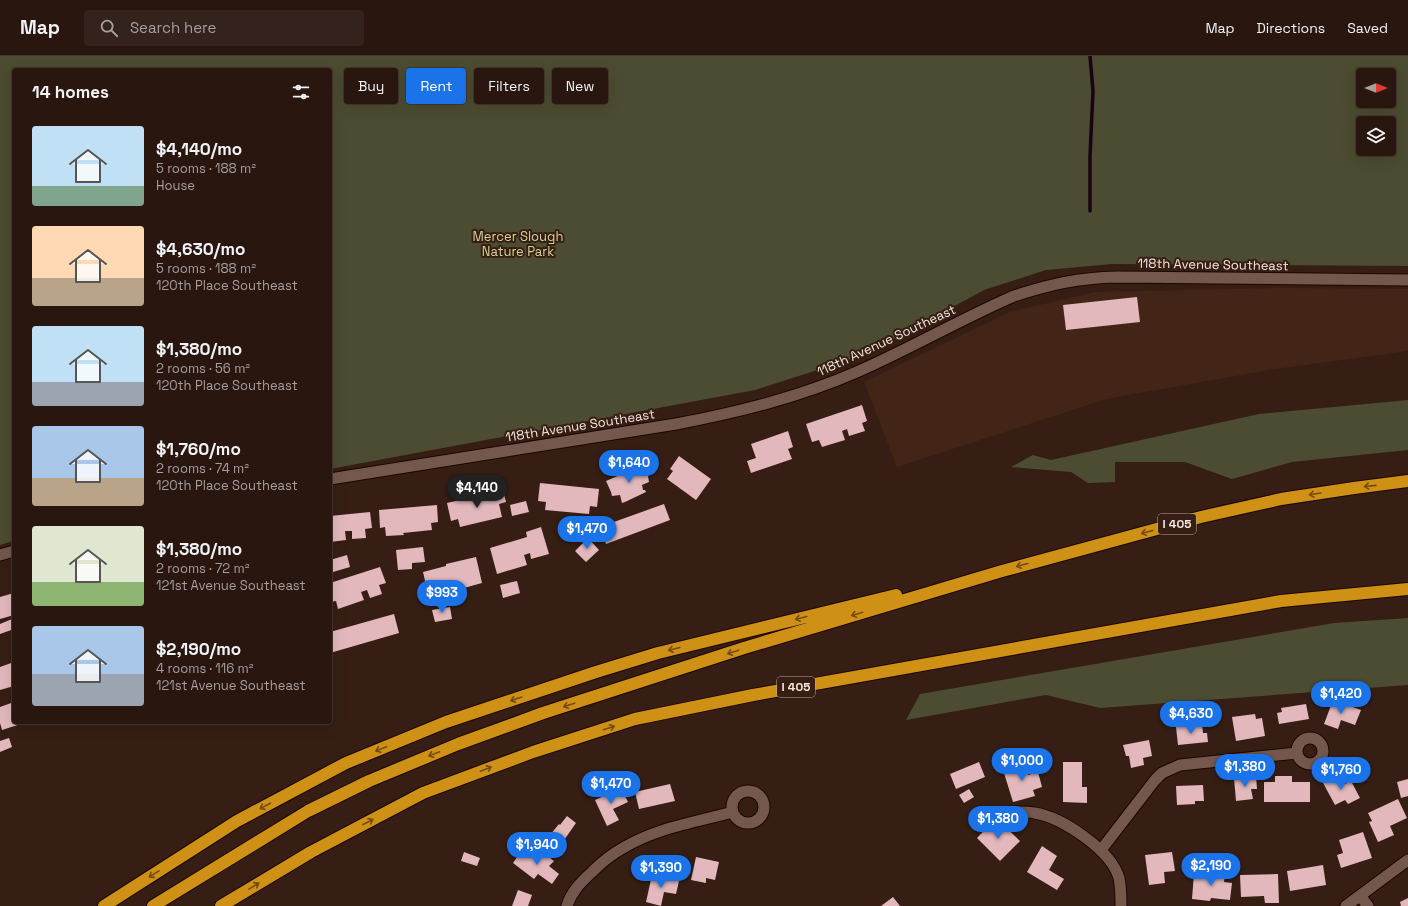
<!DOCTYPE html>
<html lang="en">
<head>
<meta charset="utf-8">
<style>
	body { margin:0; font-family:"Space Grotesk",sans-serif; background:#34231d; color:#f1f3f6; height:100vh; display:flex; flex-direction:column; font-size:15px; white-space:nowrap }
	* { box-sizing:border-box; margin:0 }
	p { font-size:13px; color:#a59f9e }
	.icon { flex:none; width:22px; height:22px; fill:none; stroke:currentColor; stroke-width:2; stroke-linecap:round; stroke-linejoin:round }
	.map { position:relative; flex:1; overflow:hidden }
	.panel { position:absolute; left:12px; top:12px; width:320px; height:656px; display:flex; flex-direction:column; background:#28160f; border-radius:4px; box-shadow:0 4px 16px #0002,0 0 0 1px #44352f }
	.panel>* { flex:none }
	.guide { position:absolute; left:344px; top:12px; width:380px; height:36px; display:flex; gap:8px }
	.needle { width:26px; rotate:90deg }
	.controls { position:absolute; left:1356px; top:12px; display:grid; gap:8px }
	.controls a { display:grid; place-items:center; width:40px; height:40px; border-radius:4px; background:#28160f; box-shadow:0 4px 16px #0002,0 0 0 1px #44352f; font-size:20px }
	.price { position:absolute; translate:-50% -34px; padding:0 9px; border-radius:14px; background:#1a73e8; color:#fff; font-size:13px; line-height:26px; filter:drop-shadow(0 1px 2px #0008) }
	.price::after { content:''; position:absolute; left:50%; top:24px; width:12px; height:9px; margin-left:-6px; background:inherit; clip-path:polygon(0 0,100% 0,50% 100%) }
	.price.on { background:#222; color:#fff }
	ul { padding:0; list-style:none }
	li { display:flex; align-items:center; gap:12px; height:100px; padding:0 20px }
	li span { display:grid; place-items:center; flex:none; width:112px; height:80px; border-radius:4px; color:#555 }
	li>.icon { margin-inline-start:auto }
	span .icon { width:48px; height:48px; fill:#fffc; stroke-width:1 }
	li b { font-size:17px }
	h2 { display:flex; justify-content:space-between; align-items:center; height:48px; padding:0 20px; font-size:17px }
	.tag { padding:0 14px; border-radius:4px; background:#28160f; box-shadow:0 4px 16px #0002,0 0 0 1px #44352f; font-size:14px; line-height:36px }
	.tag.on { background:#1a73e8; color:#fff }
	header { display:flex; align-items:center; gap:24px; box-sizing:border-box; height:56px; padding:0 20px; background:#28160f; border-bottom:1px solid #44352f }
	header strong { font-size:19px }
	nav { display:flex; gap:22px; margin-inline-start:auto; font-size:14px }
	.search { width:280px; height:36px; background:#34231d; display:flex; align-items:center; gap:10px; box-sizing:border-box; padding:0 14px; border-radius:4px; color:#a59f9e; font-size:15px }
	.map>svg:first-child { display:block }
	.built { fill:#432518 }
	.green { fill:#4c4c32; fill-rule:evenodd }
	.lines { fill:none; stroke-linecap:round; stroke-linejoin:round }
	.stream { stroke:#190413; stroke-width:3.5 }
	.building { fill:#e2b8bc }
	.minor-casing { stroke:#1c0701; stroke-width:13 }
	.highway-casing { stroke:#1c0701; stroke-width:14 }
	.minor { stroke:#74584d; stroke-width:11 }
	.highway { stroke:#cf9016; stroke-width:12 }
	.oneway { stroke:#734c15 }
	.labels { text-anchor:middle; stroke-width:4; stroke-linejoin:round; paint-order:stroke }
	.shield { fill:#361e14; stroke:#bdaaa2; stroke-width:1 }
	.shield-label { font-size:12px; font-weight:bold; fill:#f7e6df }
	.park-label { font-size:13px; fill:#d2d397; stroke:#361e14 }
	.street-label { font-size:13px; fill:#f7e6df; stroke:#361e14 }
</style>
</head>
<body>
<header>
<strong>Map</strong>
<div class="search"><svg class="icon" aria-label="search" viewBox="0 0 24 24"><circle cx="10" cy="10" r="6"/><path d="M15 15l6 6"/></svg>Search here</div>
<nav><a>Map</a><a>Directions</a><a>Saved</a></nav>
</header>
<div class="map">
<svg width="1408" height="850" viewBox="0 0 1408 850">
	<rect width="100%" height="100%" fill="#361e14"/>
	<path class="built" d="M 1279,232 L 1408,233 L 1408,295 L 1269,314 L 1106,343 L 897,411 L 864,326 L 1010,256 L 1095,236 Z"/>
	<path class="green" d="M 0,0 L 1408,0 L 1408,210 L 1112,208 L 1046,214 L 984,234 L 864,299 L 755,334 L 330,413 L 330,14 L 14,14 L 14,485 L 0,489 ZM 1363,19 L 1389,19 L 1389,45 L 1363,45 ZM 1363,67 L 1389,67 L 1389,93 L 1363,93 Z
		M 1408,344 L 1408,394 L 1292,406 L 1232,423 L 1185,406 L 1115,406 L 1115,426 L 1088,427 L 1071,416 L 1011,411 L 1033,399 L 1051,404 L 1259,358 Z
		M 1408,562 L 1408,629 L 1100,652 L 1046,639 L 906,664 L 920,638 L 1334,567 Z"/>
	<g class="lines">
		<path class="stream" d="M 1090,155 L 1090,100 L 1093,35 L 1090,0"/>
	</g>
	<path class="building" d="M 1137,241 L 1140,266 L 1066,274 L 1063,249 Z
		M 862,349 L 867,365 L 862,367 L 865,375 L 849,380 L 847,373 L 842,375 L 845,384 L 822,391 L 819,384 L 812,386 L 806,368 Z
		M 788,375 L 793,391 L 788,393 L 792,403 L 751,417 L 747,405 L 756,402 L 751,388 Z
		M 679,400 L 711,423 L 696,444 L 667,423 L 673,415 L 670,413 Z
		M 643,411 L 648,420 L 649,426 L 642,429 L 643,434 L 645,434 L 646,436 L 625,446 L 622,447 L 620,439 L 612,440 L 611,436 L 606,425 L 636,412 Z
		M 540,427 L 599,433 L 597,451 L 590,450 L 589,458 L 545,454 L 546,446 L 538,445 Z
		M 503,434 L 506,446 L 499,448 L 502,461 L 460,471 L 458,463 L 451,465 L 447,447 Z
		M 526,445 L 529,456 L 512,460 L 510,449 Z
		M 664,448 L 670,464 L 606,488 L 600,471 Z
		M 437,449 L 438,466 L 431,467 L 432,474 L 403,477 L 404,479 L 386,480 L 385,471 L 380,472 L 379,454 Z
		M 370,456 L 372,472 L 365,473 L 366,482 L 352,483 L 352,475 L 345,475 L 346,484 L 330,486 L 330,460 Z
		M 541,471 L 549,498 L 531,503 L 530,497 L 524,499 L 527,509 L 497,518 L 490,492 L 527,481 L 526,476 Z
		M 588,482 L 599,494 L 586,506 L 575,495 Z
		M 423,491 L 425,506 L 412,507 L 412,513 L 398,514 L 396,494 Z
		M 347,499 L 350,511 L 333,516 L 330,504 Z
		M 476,501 L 482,527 L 435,540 L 433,531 L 427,533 L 423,516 L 446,510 L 446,508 Z
		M 380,511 L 386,527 L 379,529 L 382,538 L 370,542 L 367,534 L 361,536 L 364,544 L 338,553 L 336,545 L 330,546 L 330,527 Z
		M 517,525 L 520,537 L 503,542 L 500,529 Z
		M 14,537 L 14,559 L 0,563 L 0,541 Z
		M 450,551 L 452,563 L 435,566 L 432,554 Z
		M 394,558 L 399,577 L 330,597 L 330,576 Z
		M 12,563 L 14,573 L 0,578 L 0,568 Z
		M 14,606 L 14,630 L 0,634 L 0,611 Z
		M 1333,644 L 1361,654 L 1355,669 L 1341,664 L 1338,673 L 1324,668 Z
		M 14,646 L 14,666 L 27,666 L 2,674 L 0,667 L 0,651 Z
		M 1306,648 L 1309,663 L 1279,668 L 1277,657 L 1282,656 L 1281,652 Z
		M 1255,658 L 1256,663 L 1262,662 L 1265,680 L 1236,685 L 1232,661 Z
		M 1202,668 L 1203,677 L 1207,677 L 1208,686 L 1178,689 L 1176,671 Z
		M 9,682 L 12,691 L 0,696 L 0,685 Z
		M 1149,684 L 1152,700 L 1143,702 L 1144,709 L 1131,712 L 1129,700 L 1126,700 L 1123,689 Z
		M 1024,705 L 1028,719 L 1038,716 L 1042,731 L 1033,734 L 1035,740 L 1013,746 L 1004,717 L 1014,714 L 1012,708 Z
		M 979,706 L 985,721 L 956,733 L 950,718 Z
		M 1063,706 L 1082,706 L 1082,731 L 1087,731 L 1087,747 L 1063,746 Z
		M 1335,718 L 1341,730 L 1351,725 L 1360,742 L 1348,748 L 1345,744 L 1335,749 L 1322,725 Z
		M 1256,720 L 1257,733 L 1251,733 L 1253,743 L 1236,745 L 1234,722 Z
		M 1275,720 L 1292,720 L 1292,726 L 1310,726 L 1310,746 L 1264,746 L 1264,726 L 1275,726 Z
		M 1408,723 L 1408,740 L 1401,742 L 1397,726 Z
		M 670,728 L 675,745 L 639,753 L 635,736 Z
		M 1203,729 L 1204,745 L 1195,745 L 1195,748 L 1177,749 L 1176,730 Z
		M 621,732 L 628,746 L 613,753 L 619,764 L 607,770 L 595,744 Z
		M 969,733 L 974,741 L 964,747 L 959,739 Z
		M 1398,743 L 1407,762 L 1390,770 L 1394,779 L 1378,786 L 1369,766 L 1372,765 L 1368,757 Z
		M 567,760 L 576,767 L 562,787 L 550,779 L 559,768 L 560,769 Z
		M 996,762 L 1020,785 L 1000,805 L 977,782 Z
		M 1363,776 L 1372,802 L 1341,812 L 1337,799 L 1343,797 L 1339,784 Z
		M 1042,790 L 1057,800 L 1049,814 L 1064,823 L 1057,834 L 1027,816 Z
		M 522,794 L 535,803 L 541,795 L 554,805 L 549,810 L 559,818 L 552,828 L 538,818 L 534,823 L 513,807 Z
		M 464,796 L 480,802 L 477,810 L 461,805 Z
		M 1172,796 L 1175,815 L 1164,816 L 1165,827 L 1149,829 L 1145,799 Z
		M 696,801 L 719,806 L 715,824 L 706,822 L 706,827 L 691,824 Z
		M 1323,809 L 1326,829 L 1290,835 L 1287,815 Z
		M 1194,817 L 1225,819 L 1224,826 L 1232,827 L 1230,844 L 1211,842 L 1210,845 L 1192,843 Z
		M 1278,818 L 1279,847 L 1265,847 L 1264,840 L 1241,841 L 1240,819 Z
		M 652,819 L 679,825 L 676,838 L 664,836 L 661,850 L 646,846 Z
		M 518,834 L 532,839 L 528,850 L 512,850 Z
		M 893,841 L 900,850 L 881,850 Z
		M 1408,842 L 1408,850 L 1401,850 L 1400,846 Z"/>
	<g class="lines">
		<defs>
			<path id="minor" d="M 330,423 L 676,368 C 739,356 800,341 859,315 C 911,292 961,263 1014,240 C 1051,228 1078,222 1117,221 L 1408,224
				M 0,499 L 14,495
				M1297 695a13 13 0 1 1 26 0a13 13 0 1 1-26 0Z
				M732 751a16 16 0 1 1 32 0a16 16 0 1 1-32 0Z
				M 987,758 C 1002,757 1020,754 1035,757 C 1063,762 1111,794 1119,822 C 1121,831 1121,840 1121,850
				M 1101,794 L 1155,724 L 1162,717 L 1180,709 L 1297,697
				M 1360,840 L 1368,850
				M 567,850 C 571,836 581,826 592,816 C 601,807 612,798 623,792 C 656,772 696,766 733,756
				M 1346,850 L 1408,804"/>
			<path id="highway" d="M 104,850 L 237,765 L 346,707 L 446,666 L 596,616 L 658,597 L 896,539
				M 153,850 L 308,755 L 369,725 L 458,688 L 543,657 L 744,592 L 1002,515 L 1201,461 L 1281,443 L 1354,432 L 1408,425
				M 221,850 L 311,796 L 423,737 L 533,696 L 635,663 L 753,639 L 1281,545 L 1408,533"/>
		</defs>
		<use href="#minor" class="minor-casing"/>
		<use href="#highway" class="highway-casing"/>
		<use href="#minor" class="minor"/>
		<use href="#highway" class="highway"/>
	</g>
	<defs><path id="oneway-shaft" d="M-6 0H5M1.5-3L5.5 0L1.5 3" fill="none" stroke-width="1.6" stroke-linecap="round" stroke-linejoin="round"/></defs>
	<g class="oneway">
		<use href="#oneway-shaft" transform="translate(1370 430) rotate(174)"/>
		<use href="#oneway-shaft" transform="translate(1315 438) rotate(171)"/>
		<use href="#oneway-shaft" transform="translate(1147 476) rotate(165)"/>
		<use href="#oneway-shaft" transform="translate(1022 509) rotate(165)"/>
		<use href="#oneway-shaft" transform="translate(857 558) rotate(163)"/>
		<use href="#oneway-shaft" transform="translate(801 562) rotate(166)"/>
		<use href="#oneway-shaft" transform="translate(674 593) rotate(166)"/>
		<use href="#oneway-shaft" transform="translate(733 596) rotate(162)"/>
		<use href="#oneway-shaft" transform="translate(516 643) rotate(161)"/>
		<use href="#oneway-shaft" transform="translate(569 649) rotate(162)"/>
		<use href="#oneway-shaft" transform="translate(609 672) rotate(-18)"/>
		<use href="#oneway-shaft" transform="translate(381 693) rotate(158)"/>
		<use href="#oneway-shaft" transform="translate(434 698) rotate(158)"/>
		<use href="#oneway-shaft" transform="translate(486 713) rotate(-21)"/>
		<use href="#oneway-shaft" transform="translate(265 750) rotate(152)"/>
		<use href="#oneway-shaft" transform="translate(368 766) rotate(-27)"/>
		<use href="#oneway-shaft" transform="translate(154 818) rotate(148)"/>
		<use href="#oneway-shaft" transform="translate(254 830) rotate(-31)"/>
	</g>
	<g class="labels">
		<g class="shield">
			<rect x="1158" y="458" width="38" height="20" rx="3"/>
			<rect x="777" y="621" width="38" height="20" rx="3"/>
		</g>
		<g class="shield-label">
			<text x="1177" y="472">I 405</text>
			<text x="796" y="635">I 405</text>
		</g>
		<g class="park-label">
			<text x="518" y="185">Mercer Slough<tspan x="518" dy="15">Nature Park</tspan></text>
		</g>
		<g class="street-label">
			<text transform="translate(1213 208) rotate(1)" y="5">118th Avenue Southeast</text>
			<text transform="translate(886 284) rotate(-25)" y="5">118th Avenue Southeast</text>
			<text transform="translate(580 369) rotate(-9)" y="5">118th Avenue Southeast</text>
		</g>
	</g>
</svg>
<div class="controls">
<a><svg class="needle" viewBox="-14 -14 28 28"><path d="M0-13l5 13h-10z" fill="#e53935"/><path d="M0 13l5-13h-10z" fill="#a59f9e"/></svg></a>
<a><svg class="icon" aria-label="layers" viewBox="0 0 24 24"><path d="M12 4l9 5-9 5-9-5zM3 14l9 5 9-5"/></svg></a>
</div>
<b class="price" style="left:629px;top:428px">$1,640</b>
<b class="price on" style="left:477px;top:453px">$4,140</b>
<b class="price" style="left:587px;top:494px">$1,470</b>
<b class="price" style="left:442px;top:558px">$993</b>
<b class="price" style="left:1341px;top:659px">$1,420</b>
<b class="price" style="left:1191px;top:679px">$4,630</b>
<b class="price" style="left:1022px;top:726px">$1,000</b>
<b class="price" style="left:1245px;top:732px">$1,380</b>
<b class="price" style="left:1341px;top:735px">$1,760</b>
<b class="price" style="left:611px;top:749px">$1,470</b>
<b class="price" style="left:998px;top:784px">$1,380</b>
<b class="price" style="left:537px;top:810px">$1,940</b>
<b class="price" style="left:1211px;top:831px">$2,190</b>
<b class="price" style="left:661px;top:833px">$1,390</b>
<div class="guide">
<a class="tag">Buy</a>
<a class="tag on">Rent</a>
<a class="tag">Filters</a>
<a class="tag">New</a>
</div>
<section class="panel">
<h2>14 homes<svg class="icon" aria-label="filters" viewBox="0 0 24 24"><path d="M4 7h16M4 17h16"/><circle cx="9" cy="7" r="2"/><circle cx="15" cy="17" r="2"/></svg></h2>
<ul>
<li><span style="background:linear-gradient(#bfe0f5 75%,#7fa58c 0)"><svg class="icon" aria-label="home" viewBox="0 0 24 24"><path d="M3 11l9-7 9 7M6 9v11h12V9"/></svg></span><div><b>$4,140/mo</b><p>5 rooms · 188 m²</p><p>House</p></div></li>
<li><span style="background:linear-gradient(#ffd9b3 65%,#b9a48a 0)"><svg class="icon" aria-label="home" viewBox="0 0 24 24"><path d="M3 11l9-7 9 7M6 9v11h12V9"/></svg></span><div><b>$4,630/mo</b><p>5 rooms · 188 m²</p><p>120th Place Southeast</p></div></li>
<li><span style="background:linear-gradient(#bfe0f5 70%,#9aa5b1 0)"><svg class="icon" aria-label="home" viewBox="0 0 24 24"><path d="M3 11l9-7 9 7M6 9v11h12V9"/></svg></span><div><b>$1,380/mo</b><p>2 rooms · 56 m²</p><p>120th Place Southeast</p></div></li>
<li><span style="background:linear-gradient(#a9c7e8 65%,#b9a48a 0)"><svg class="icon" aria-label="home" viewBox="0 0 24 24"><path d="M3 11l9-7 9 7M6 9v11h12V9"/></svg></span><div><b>$1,760/mo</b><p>2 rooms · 74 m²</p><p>120th Place Southeast</p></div></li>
<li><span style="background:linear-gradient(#dfe7d0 70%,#8fb573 0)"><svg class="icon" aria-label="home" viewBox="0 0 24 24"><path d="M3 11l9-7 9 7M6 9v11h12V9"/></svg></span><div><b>$1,380/mo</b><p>2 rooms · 72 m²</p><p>121st Avenue Southeast</p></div></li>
<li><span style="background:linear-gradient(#a9c7e8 60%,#9aa5b1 0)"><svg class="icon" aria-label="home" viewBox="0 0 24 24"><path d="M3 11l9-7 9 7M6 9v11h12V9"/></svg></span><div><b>$2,190/mo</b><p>4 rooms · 116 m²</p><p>121st Avenue Southeast</p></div></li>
</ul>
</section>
</div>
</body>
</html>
